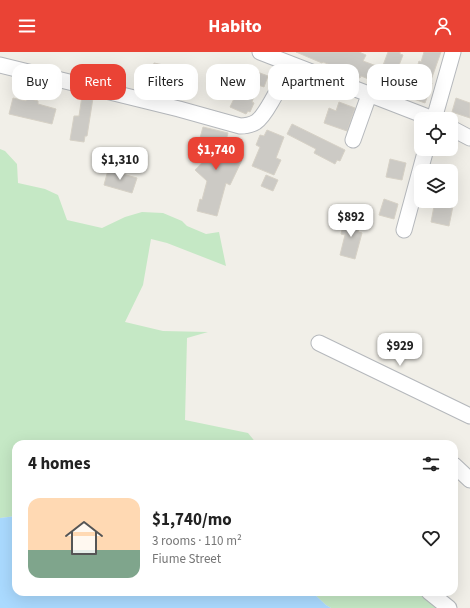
<!DOCTYPE html>
<html lang="en">
<head>
<meta charset="utf-8">
<style>
	body { margin:0; font-family:"Source Sans 3",sans-serif; background:#f6f6f6; color:#222; height:100vh; display:flex; flex-direction:column; font-size:15px; white-space:nowrap }
	* { box-sizing:border-box; margin:0 }
	p { font-size:13px; color:#767676 }
	.icon { flex:none; width:22px; height:22px; fill:none; stroke:currentColor; stroke-width:2; stroke-linecap:round; stroke-linejoin:round }
	.map { position:relative; flex:1; overflow:hidden }
	.sheet { position:absolute; left:12px; top:388px; width:446px; height:156px; display:flex; flex-direction:column; background:#fff; border-radius:12px; box-shadow:0 4px 16px #0002 }
	.sheet>* { flex:none }
	.banner { position:absolute; left:12px; top:12px; width:446px; height:36px; display:flex; gap:8px }
	.fabs { position:absolute; left:414px; top:60px; display:grid; gap:8px }
	.fabs a { display:grid; place-items:center; width:44px; height:44px; border-radius:8px; background:#fff; box-shadow:0 4px 16px #0002; font-size:20px }
	.price { position:absolute; translate:-50% -34px; padding:0 9px; border-radius:8px; background:#fff; color:#222; font-size:13px; line-height:26px; filter:drop-shadow(0 1px 2px #0008) }
	.price::after { content:''; position:absolute; left:50%; top:24px; width:12px; height:9px; margin-left:-6px; background:inherit; clip-path:polygon(0 0,100% 0,50% 100%) }
	.price.current { background:#ea4335; color:#fff }
	ul { padding:0; list-style:none }
	li { display:flex; align-items:center; gap:12px; height:100px; padding:0 16px }
	li+li { border-top:1px solid #e0e0e0 }
	li span { display:grid; place-items:center; flex:none; width:112px; height:80px; border-radius:12px; color:#555 }
	li>.icon { margin-inline-start:auto }
	span .icon { width:48px; height:48px; fill:#fffc; stroke-width:1 }
	li b { font-size:17px }
	h2 { display:flex; justify-content:space-between; align-items:center; height:48px; padding:0 16px; font-size:17px }
	.chip { padding:0 14px; border-radius:12px; background:#fff; box-shadow:0 4px 16px #0002; font-size:14px; line-height:36px }
	.chip.current { background:#ea4335; color:#fff }
	header { display:flex; justify-content:space-between; align-items:center; height:52px; padding:0 16px; background:#ea4335; color:#fff; font-size:18px; font-weight:700 }
	.map>svg:first-child { display:block }
	.green { fill:#c5e8c5 }
	.water { fill:#aadaff }
	.building { fill:#cccac5; stroke:#d6d1c6 }
	.lines { fill:none; stroke-linecap:round; stroke-linejoin:round }
	.minor-casing { stroke:#b5b8bc; stroke-width:17 }
	.minor { stroke:#fff; stroke-width:15 }
</style>
</head>
<body>
<header><svg class="icon" aria-label="menu" viewBox="0 0 24 24"><path d="M4 6h16M4 12h16M4 18h16"/></svg>Habito<svg class="icon" aria-label="person" viewBox="0 0 24 24"><circle cx="12" cy="8" r="4"/><path d="M4 21q1-7 8-7t8 7"/></svg></header>
<div class="map">
<svg width="470" height="556" viewBox="0 0 470 556">
	<rect width="100%" height="100%" fill="#f1efe8"/>
	<path class="green" d="M 0,97 L 5,99 L 17,112 L 18,131 L 45,137 L 58,143 L 67,168 L 102,176 L 125,165 L 142,160 L 163,161 L 182,169 L 187,174 L 206,182 L 219,180 L 226,214 L 167,191 L 151,187 L 143,233 L 125,270 L 163,279 L 208,280 L 187,286 L 185,368 L 248,381 L 257,392 L 16,392 L 16,464 L 0,466 Z
		M 312,540 L 431,540 L 451,556 L 331,556 L 326,553 Z"/>
	<path class="water" d="M 16,464 L 16,540 L 312,540 L 326,553 L 331,556 L 0,556 L 0,466 Z"/>
	<path class="building" d="M 296,0 L 359,0 L 366,3 L 363,9 L 382,16 L 388,0 L 400,0 L 400,2 L 403,3 L 396,21 L 392,19 L 386,34 L 361,24 L 360,26 L 345,20 L 345,19 L 323,10 L 322,11 Z
		M 424,0 L 441,0 L 430,31 L 432,31 L 425,51 L 408,45 L 419,9 L 421,10 Z
		M 154,11 L 192,19 L 189,35 L 177,32 L 177,34 L 162,31 L 162,29 L 150,26 Z
		M 244,15 L 268,24 L 264,35 L 258,33 L 252,50 L 254,51 L 250,60 L 248,59 L 246,62 L 230,55 L 242,30 L 239,29 Z
		M 82,44 L 93,46 L 87,84 L 85,84 L 84,90 L 70,88 L 74,64 L 79,64 Z
		M 13,46 L 26,49 L 27,46 L 38,49 L 38,52 L 56,57 L 52,72 L 9,62 Z
		M 456,46 L 470,51 L 470,66 L 452,60 Z
		M 339,50 L 355,56 L 347,79 L 324,71 L 329,56 L 336,59 Z
		M 292,72 L 345,98 L 340,109 L 337,108 L 335,112 L 314,101 L 316,97 L 287,82 Z
		M 203,75 L 228,81 L 223,99 L 242,108 L 230,133 L 226,131 L 217,164 L 197,159 L 200,147 L 202,148 L 207,129 L 195,118 L 218,94 L 207,91 L 208,88 L 200,86 Z
		M 267,78 L 284,85 L 276,106 L 281,108 L 274,123 L 252,114 L 260,95 L 256,93 L 260,83 L 264,84 Z
		M 390,107 L 406,111 L 402,128 L 386,125 Z
		M 108,118 L 137,126 L 132,141 L 104,133 Z
		M 266,123 L 278,128 L 273,139 L 261,134 Z
		M 384,147 L 398,152 L 394,167 L 379,163 Z
		M 435,149 L 454,149 L 449,174 L 431,170 Z
		M 345,166 L 361,170 L 358,180 L 362,181 L 355,207 L 340,203 L 345,183 L 341,182 Z"/>
	<g class="lines">
		<defs>
			<path id="minor" d="M 260,0 L 433,67
				M 0,13 L 179,57 L 240,74 C 246,74 251,73 256,70 C 267,63 284,25 291,12
				M 434,67 L 453,0
				M 451,76 L 470,86
				M 353,88 L 369,43
				M 404,178 L 426,97
				M 319,291 L 470,364
				M 454,413 L 470,428
				M 429,540 L 449,556"/>
		</defs>
		<use href="#minor" class="minor-casing"/>
		<use href="#minor" class="minor"/>
	</g>
</svg>
<div class="fabs">
<a><svg class="icon" aria-label="locate" viewBox="0 0 24 24"><circle cx="12" cy="12" r="6"/><path d="M12 2v4M12 18v4M2 12h4M18 12h4"/></svg></a>
<a><svg class="icon" aria-label="layers" viewBox="0 0 24 24"><path d="M12 4l9 5-9 5-9-5zM3 14l9 5 9-5"/></svg></a>
</div>
<b class="price current" style="left:216px;top:119px">$1,740</b>
<b class="price" style="left:120px;top:129px">$1,310</b>
<b class="price" style="left:351px;top:186px">$892</b>
<b class="price" style="left:400px;top:315px">$929</b>
<div class="banner">
<a class="chip">Buy</a>
<a class="chip current">Rent</a>
<a class="chip">Filters</a>
<a class="chip">New</a>
<a class="chip">Apartment</a>
<a class="chip">House</a>
</div>
<section class="sheet">
<h2>4 homes<svg class="icon" aria-label="filters" viewBox="0 0 24 24"><path d="M4 7h16M4 17h16"/><circle cx="9" cy="7" r="2"/><circle cx="15" cy="17" r="2"/></svg></h2>
<ul>
<li><span style="background:linear-gradient(#ffd9b3 65%,#7fa58c 0)"><svg class="icon" aria-label="home" viewBox="0 0 24 24"><path d="M3 11l9-7 9 7M6 9v11h12V9"/></svg></span><div><b>$1,740/mo</b><p>3 rooms · 110 m²</p><p>Fiume Street</p></div><svg class="icon" aria-label="heart" viewBox="0 0 24 24"><path d="M12 20l-8-8c-3-5 5-10 8-4 3-6 11-1 8 4z"/></svg></li>
</ul>
</section>
</div>
</body>
</html>
